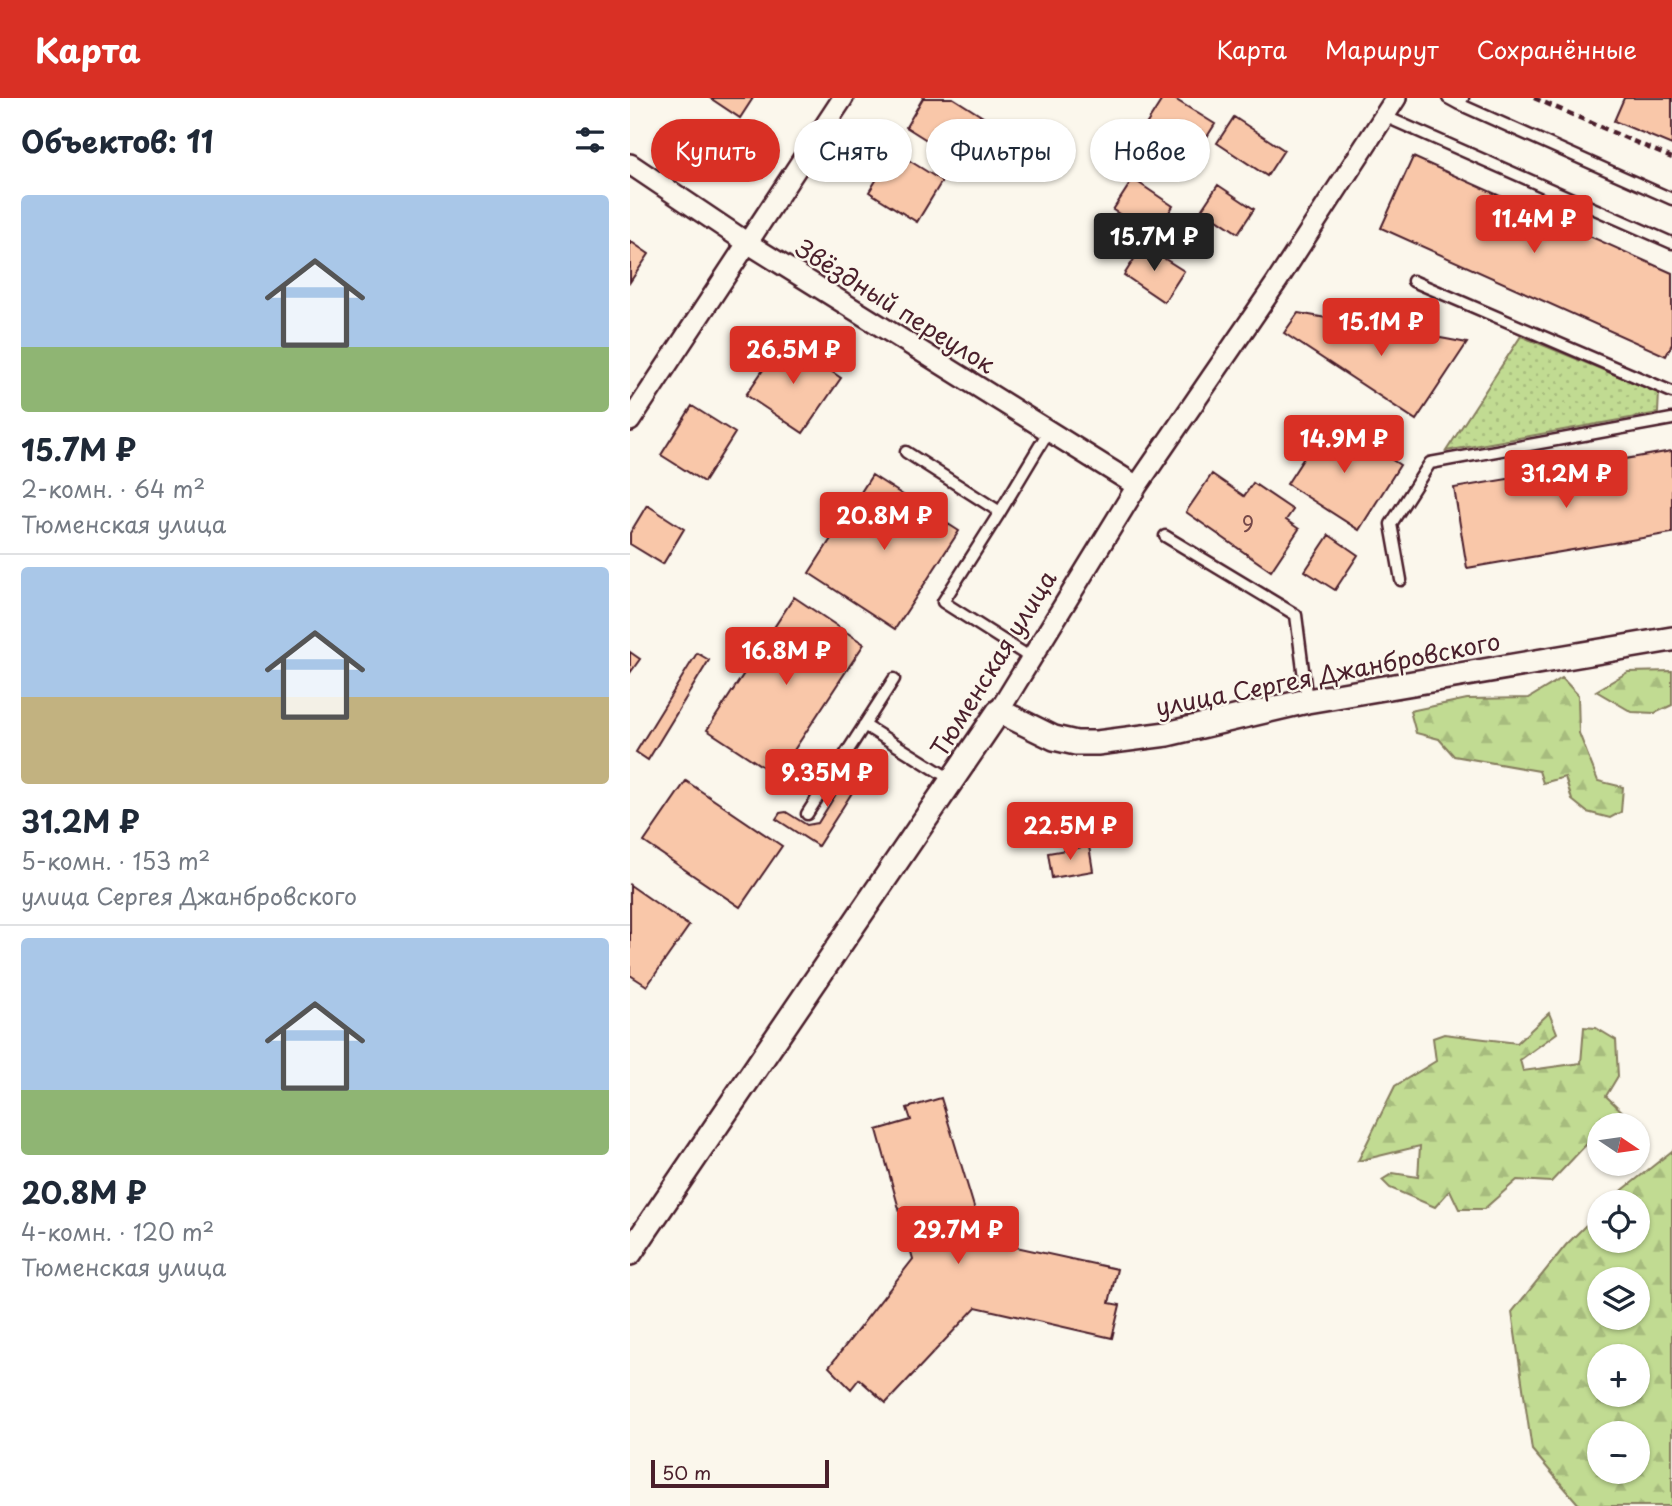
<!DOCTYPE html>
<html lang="ru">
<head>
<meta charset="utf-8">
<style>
	body { margin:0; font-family:"Playpen Sans",sans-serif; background:#f2f2f3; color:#1f2937; height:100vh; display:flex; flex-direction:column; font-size:26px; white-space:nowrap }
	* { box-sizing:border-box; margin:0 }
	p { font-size:23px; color:#747a83 }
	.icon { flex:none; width:38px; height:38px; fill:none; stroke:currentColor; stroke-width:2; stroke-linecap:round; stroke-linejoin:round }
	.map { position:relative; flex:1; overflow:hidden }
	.panel { display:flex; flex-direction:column; background:#fff; width:630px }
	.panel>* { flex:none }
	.top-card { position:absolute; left:21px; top:21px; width:665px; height:63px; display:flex; gap:14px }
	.needle { width:46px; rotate:103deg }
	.tools { position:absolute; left:957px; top:1015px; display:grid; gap:14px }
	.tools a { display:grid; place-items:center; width:63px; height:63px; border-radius:50%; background:#fff; box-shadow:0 2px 5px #0004; font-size:35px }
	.scale { position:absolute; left:21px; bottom:18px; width:178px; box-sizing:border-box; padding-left:7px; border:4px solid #4a1f2b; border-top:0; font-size:19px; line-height:24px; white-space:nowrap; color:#4a1f2b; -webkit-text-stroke:5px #fbf7ec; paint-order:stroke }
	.price { position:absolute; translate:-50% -60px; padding:0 16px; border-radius:7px; background:#d93025; color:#fff; font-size:23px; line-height:46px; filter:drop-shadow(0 2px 4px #0008) }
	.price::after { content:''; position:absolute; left:50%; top:42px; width:21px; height:16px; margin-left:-10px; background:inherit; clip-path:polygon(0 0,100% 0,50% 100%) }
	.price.active { background:#222; color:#fff }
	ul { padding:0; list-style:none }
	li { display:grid; align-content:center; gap:14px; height:371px; padding:0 21px }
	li+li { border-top:2px solid #e0e1e3 }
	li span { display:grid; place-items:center; height:217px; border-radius:7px; color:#555 }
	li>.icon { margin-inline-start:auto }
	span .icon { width:126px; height:126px; fill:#fffc; stroke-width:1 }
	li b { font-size:30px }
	h2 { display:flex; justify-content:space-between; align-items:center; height:84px; padding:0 21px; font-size:30px }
	.pill { padding:0 24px; border-radius:32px; background:#fff; box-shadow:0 2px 5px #0004; font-size:24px; line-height:63px }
	.pill.active { background:#d93025; color:#fff }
	header { display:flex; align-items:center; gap:42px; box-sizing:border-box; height:98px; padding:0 35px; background:#d93025; color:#fff }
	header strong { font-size:33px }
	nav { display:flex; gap:38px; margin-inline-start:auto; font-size:24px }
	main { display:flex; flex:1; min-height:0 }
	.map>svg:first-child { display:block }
	.grass { fill:url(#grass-dots); stroke:#867d5e; stroke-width:2 }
	.forest { fill:url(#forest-firs); stroke:#867d5e; stroke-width:2; fill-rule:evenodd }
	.building { fill:#f9c7a9; stroke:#4a1f2b; stroke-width:2 }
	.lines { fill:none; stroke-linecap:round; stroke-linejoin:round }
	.service-casing { stroke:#4a1f2b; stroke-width:15 }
	.minor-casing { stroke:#4a1f2b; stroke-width:24 }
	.tertiary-casing { stroke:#4a1f2b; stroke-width:28 }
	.path { stroke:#4a1f2b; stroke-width:4.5; stroke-dasharray:7 5; stroke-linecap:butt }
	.service { stroke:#fbf7ec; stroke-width:10 }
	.minor { stroke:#fbf7ec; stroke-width:19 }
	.tertiary { stroke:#fbf7ec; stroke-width:23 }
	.labels { text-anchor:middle; stroke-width:5; stroke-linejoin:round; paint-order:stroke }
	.number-label { font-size:21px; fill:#76494a }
	.street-label { font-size:24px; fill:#4a1f2b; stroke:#fbf7ec }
</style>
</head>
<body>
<header>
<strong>Карта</strong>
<nav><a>Карта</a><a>Маршрут</a><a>Сохранённые</a></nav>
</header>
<main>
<section class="panel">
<h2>Объектов: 11<svg class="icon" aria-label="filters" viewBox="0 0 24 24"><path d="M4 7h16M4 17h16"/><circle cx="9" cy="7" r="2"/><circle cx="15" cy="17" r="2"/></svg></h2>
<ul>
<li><span style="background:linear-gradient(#a9c7e8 70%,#8fb573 0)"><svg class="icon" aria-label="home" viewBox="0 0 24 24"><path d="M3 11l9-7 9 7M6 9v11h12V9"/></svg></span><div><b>15.7M ₽</b><p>2-комн. · 64 m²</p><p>Тюменская улица</p></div></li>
<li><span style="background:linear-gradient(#a9c7e8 60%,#c2b280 0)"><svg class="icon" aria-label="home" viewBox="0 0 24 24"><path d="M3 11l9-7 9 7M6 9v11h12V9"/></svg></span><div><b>31.2M ₽</b><p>5-комн. · 153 m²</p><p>улица Сергея Джанбровского</p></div></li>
<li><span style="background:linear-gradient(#a9c7e8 70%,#8fb573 0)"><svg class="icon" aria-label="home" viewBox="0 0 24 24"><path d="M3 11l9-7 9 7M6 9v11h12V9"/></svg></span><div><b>20.8M ₽</b><p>4-комн. · 120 m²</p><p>Тюменская улица</p></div></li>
</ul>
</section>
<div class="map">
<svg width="1042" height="1408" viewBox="0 0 1042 1408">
	<defs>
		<pattern id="grass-dots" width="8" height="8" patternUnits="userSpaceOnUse" patternTransform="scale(1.75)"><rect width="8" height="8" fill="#c1db92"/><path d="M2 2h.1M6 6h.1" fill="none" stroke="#a7bc7e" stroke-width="1.8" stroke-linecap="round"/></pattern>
		<pattern id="forest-firs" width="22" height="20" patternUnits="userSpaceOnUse" patternTransform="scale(1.75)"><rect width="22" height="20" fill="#c1db92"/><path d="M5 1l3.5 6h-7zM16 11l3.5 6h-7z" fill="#a7bc7e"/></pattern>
	</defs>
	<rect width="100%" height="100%" fill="#fbf7ec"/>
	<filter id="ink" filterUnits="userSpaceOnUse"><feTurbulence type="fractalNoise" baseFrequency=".0143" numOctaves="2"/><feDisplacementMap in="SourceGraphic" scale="14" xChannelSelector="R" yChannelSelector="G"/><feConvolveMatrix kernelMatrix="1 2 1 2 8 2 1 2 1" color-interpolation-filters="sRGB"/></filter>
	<g filter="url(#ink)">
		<path class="grass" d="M 891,238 L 1029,295 L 1028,315 L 816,353 Z"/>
		<path class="forest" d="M 1042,573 L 1042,607 L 1025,615 L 1002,614 L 966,593 L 998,574 Z
			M 932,580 L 948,597 L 949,635 L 968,683 L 993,689 L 991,714 L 980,720 L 957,714 L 942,702 L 935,679 L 913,685 L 909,673 L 824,658 L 809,641 L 786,635 L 780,613 L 837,601 L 899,600 Z
			M 919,915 L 927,935 L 890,962 L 893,973 L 951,965 L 954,929 L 966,930 L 986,942 L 988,978 L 976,998 L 1000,1021 L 985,1027 L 970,1027 L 969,1033 L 921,1084 L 887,1082 L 854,1111 L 829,1111 L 820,1092 L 805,1109 L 760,1090 L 752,1082 L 763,1075 L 788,1079 L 790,1048 L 728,1063 L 765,988 L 806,963 L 803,940 L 814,936 L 887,945 Z
			M 1042,1053 L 1042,1408 L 950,1408 L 902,1352 L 882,1214 L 936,1147 L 969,1114 L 970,1143 L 1008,1143 L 1008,1104 L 980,1104 L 994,1091 ZM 970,1181 L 1008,1181 L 1008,1220 L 970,1220 ZM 1008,1258 L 1008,1297 L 970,1297 L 970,1258 ZM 1008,1335 L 1008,1374 L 970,1374 L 970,1335 Z"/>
		<path class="building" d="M 80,0 L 123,0 L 110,20 Z
			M 293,0 L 323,0 L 353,19 L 327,61 L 276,29 Z
			M 533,0 L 543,0 L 585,26 L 556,72 L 507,41 Z
			M 994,0 L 1042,0 L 1042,47 L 984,23 Z
			M 604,19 L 654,52 L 637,78 L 587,45 Z
			M 264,53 L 312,83 L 287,124 L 239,94 Z
			M 783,59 L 1042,175 L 1042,246 L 1036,258 L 751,130 Z
			M 503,81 L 543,108 L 524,138 L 483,112 Z
			M 588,87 L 624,111 L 608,135 L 572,111 Z
			M 0,143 L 19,156 L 0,184 Z
			M 513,147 L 554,173 L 534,204 L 494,177 Z
			M 668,215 L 816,241 L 837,245 L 786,322 L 654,235 Z
			M 154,241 L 211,280 L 173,335 L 116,297 Z
			M 62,308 L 105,335 L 74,384 L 31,357 Z
			M 699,321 L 770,367 L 729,432 L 657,386 Z
			M 1042,353 L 1042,435 L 837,470 L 824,390 Z
			M 582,376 L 614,398 L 623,385 L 663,412 L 656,422 L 669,431 L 641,473 L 556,414 Z
			M 242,377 L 329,433 L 265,531 L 179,475 Z
			M 17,407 L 54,431 L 33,466 L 0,446 L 0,435 Z
			M 699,437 L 728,457 L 705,492 L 675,473 Z
			M 164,499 L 234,546 L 147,678 L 77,632 Z
			M 0,554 L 10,561 L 0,575 Z
			M 67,555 L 79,562 L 18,662 L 6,654 Z
			M 229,664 L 239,668 L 188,748 L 146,721 L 150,715 L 156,714 L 177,727 L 188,725 L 224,667 Z
			M 56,683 L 152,748 L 110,809 L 14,744 Z
			M 459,748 L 463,773 L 422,780 L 418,755 Z
			M 0,787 L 59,828 L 17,888 L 0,877 Z
			M 311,1000 L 354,1142 L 487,1171 L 479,1205 L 490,1207 L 482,1240 L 346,1209 L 256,1305 L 229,1281 L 221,1291 L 199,1269 L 283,1161 L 247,1032 L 281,1022 L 277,1010 Z"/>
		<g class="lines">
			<defs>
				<path id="service" d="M 818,0 L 829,6 L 833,0
					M 829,6 L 1042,101
					M 754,18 L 1042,145
					M 783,183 L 1042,294
					M 276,354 L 370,414 L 313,504 L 401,560
					M 370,414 L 418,334
					M 535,438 L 666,517 L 677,603
					M 771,482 L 761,426 L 800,365 L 1042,321
					M 234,627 L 322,682
					M 177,716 L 264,581"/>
				<path id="minor" d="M 0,66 L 116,144 L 507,388
					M 0,323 L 213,0
					M 369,613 L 507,388 L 646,185 L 766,0"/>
				<path id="tertiary" d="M 0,1155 L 369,613 L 424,640 L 446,645 L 467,645 L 537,636 L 677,603 L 1042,541"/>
			</defs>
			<use href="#service" class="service-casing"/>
			<use href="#minor" class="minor-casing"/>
			<use href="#tertiary" class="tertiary-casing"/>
			<path class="path" d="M 904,0 L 1042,60"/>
			<use href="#service" class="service"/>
			<use href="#minor" class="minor"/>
			<use href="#tertiary" class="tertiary"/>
		</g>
	</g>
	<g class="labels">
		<g class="number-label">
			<text x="618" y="434">9</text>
		</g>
		<g class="street-label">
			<text transform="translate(265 209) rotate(32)" y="8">Звёздный переулок</text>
			<text transform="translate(364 566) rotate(-58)" y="8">Тюменская улица</text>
			<text transform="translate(698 577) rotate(-11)" y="8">улица Сергея Джанбровского</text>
		</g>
	</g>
</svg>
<div class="tools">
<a><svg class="needle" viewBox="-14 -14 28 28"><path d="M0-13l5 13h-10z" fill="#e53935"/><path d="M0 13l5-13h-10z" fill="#747a83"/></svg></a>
<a><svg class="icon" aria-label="locate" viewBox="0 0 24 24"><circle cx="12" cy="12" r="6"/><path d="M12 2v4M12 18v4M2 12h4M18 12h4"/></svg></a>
<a><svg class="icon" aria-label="layers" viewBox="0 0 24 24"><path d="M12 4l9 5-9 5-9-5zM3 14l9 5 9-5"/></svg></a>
<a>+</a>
<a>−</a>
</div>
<div class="scale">50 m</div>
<b class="price" style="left:904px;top:157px">11.4M ₽</b>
<b class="price active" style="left:524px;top:175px">15.7M ₽</b>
<b class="price" style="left:751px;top:260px">15.1M ₽</b>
<b class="price" style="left:163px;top:288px">26.5M ₽</b>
<b class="price" style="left:714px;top:377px">14.9M ₽</b>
<b class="price" style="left:936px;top:412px">31.2M ₽</b>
<b class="price" style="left:254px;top:454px">20.8M ₽</b>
<b class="price" style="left:156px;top:589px">16.8M ₽</b>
<b class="price" style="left:197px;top:711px">9.35M ₽</b>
<b class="price" style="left:440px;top:764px">22.5M ₽</b>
<b class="price" style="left:328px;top:1168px">29.7M ₽</b>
<div class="top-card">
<a class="pill active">Купить</a>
<a class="pill">Снять</a>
<a class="pill">Фильтры</a>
<a class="pill">Новое</a>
</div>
</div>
</main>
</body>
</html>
